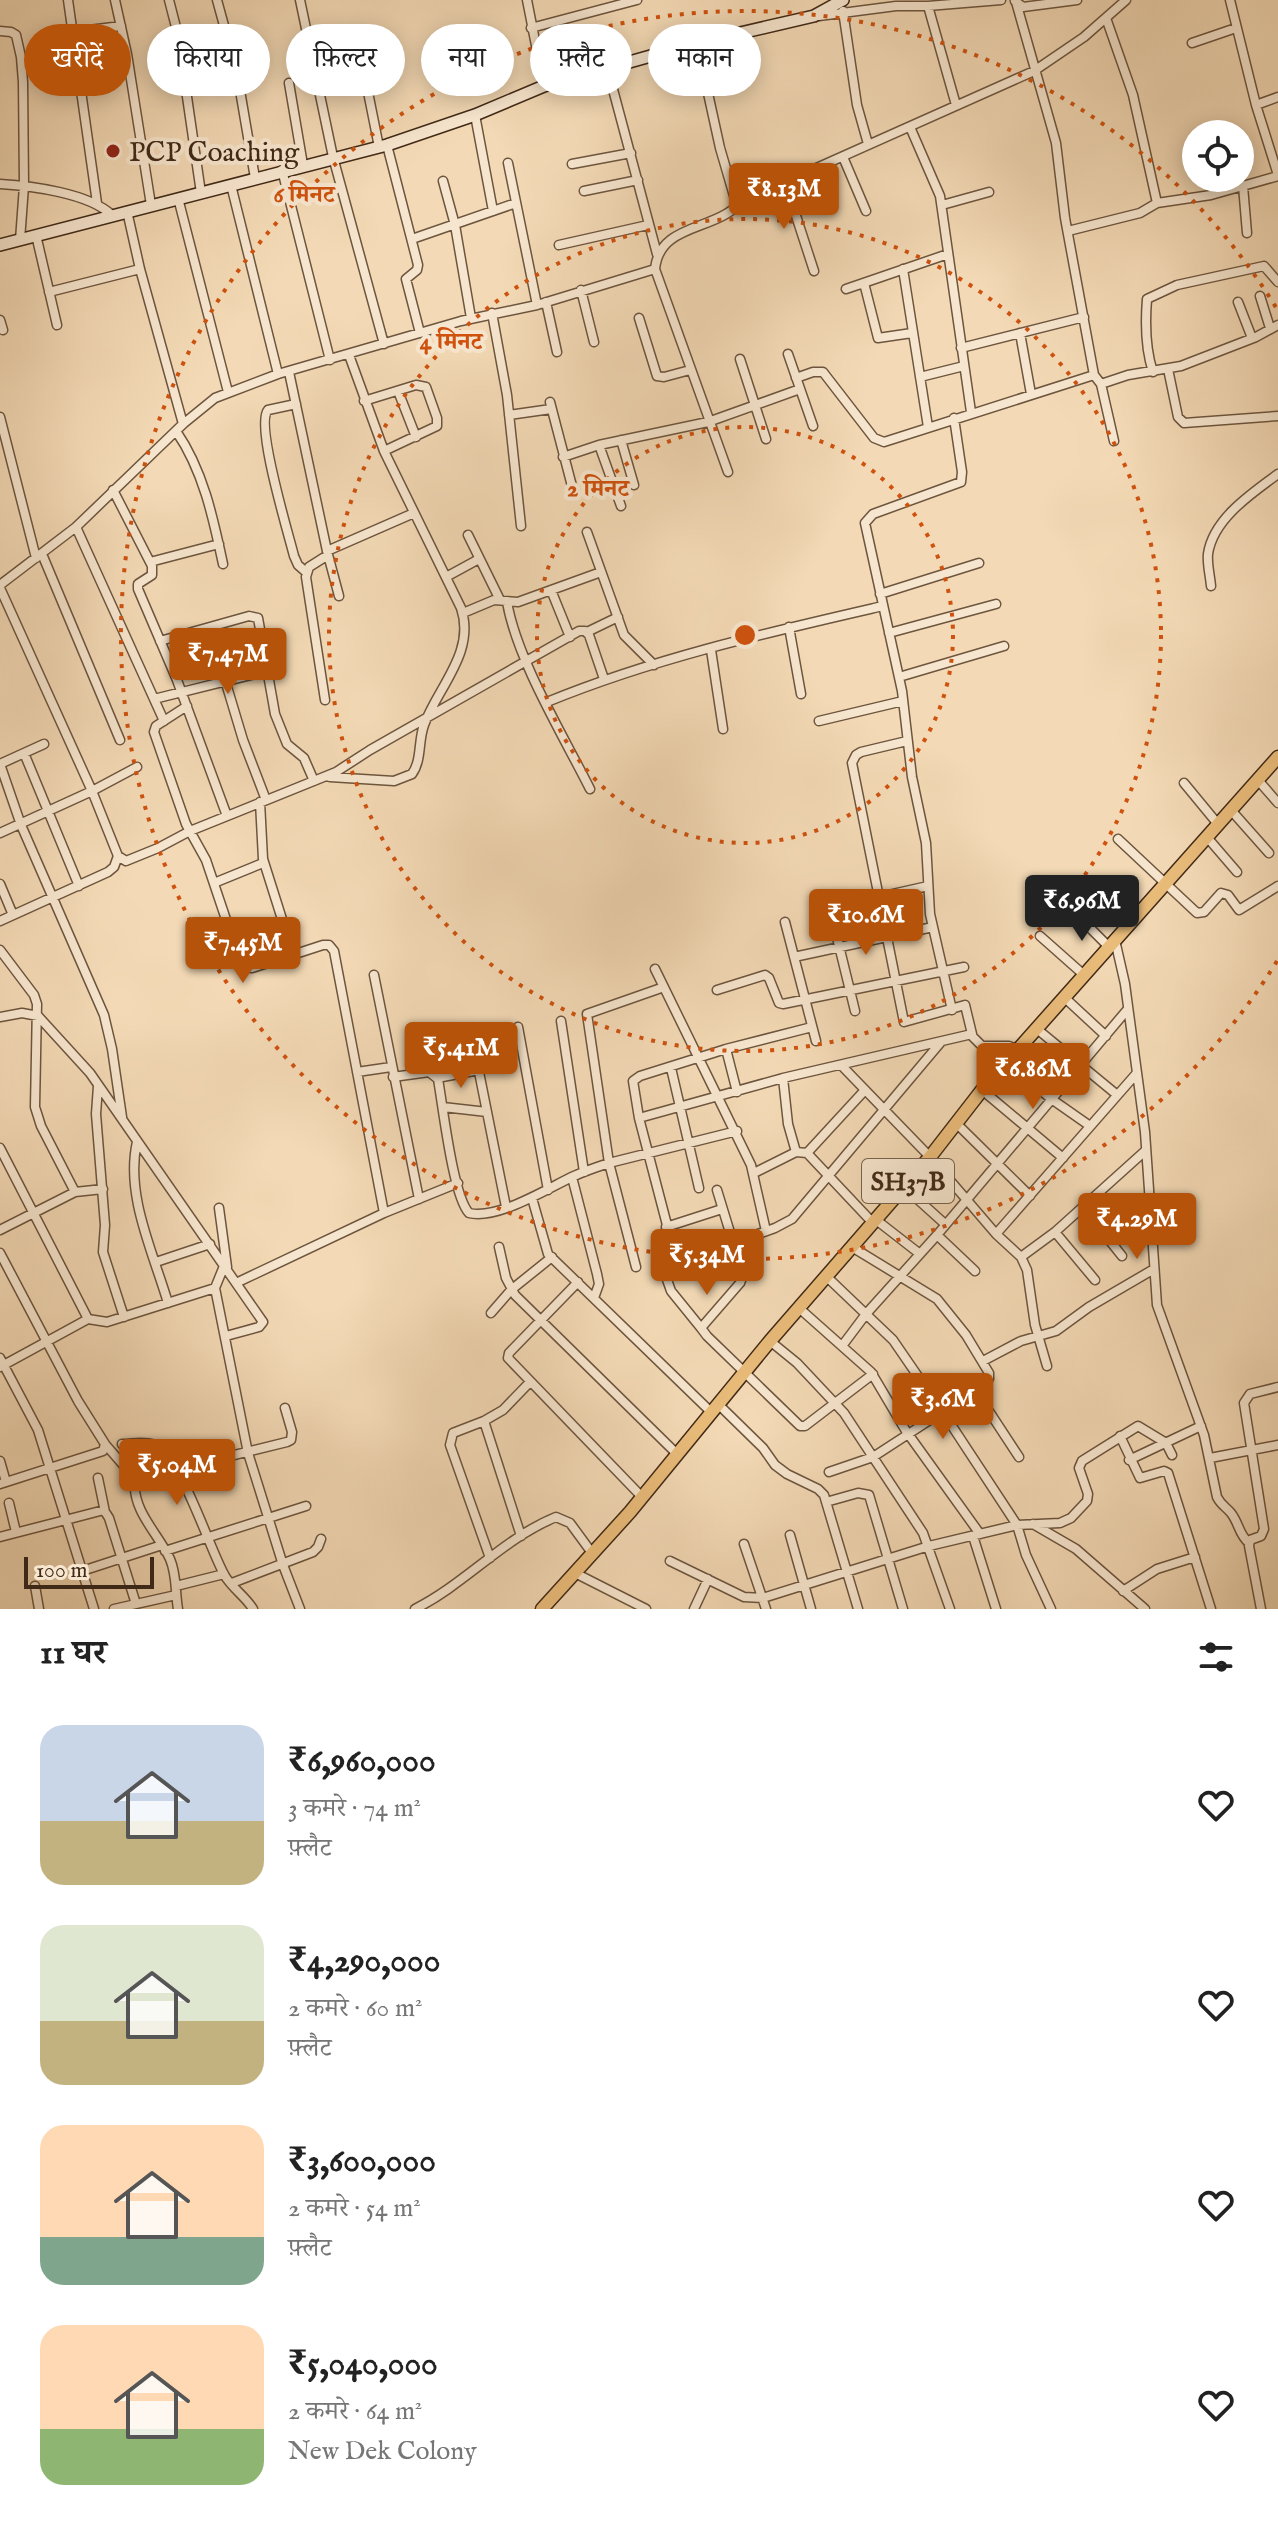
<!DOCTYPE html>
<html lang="hi">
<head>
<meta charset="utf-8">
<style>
	body { margin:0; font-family:"IM FELL English","Noto Serif Devanagari",serif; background:#f6f6f6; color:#222; height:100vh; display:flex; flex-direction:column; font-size:30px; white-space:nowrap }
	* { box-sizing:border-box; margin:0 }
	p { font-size:26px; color:#767676 }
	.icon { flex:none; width:44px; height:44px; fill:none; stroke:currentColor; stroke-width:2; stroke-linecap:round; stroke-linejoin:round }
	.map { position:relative; height:1609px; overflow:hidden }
	.panel { display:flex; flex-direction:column; background:#fff; flex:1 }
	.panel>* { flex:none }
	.top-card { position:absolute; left:24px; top:24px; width:800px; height:72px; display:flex; gap:16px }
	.controls { position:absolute; left:1182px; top:120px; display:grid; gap:16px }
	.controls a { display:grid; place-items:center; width:72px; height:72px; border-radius:50%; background:#fff; box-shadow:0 4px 20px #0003; font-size:40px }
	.scale { position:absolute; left:24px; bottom:20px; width:130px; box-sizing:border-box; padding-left:8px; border:4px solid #402917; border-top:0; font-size:22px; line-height:28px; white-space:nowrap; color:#402917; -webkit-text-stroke:6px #f7e6cf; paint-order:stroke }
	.price { position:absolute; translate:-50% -68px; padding:0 18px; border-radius:8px; background:#b45309; color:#fff; font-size:26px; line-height:52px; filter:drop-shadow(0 2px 4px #0008) }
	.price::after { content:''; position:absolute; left:50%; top:48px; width:24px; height:18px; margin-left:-12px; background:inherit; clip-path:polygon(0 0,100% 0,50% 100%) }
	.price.current { background:#222; color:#fff }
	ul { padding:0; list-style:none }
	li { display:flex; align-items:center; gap:24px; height:200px; padding:0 40px }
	li span { display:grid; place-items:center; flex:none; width:224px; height:160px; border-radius:24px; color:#555 }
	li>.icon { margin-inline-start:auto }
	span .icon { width:96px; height:96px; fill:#fffc; stroke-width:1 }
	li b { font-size:34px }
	h2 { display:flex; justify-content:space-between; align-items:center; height:96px; padding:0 40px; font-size:34px }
	.tag { padding:0 28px; border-radius:36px; background:#fff; box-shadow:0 4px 20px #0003; font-size:28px; line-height:72px }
	.tag.current { background:#b45309; color:#fff }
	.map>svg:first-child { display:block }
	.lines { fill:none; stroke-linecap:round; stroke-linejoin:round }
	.street-casing { stroke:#6d553e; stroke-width:11 }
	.secondary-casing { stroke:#402917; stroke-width:14 }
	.primary-casing { stroke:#402917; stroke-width:15 }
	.street { stroke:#f7e6cf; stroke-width:8 }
	.secondary { stroke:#f7e6cf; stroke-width:11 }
	.primary { stroke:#eabc7a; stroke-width:12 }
	.ring { fill:none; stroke:#cf520e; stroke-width:4; stroke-dasharray:4 8 }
	.poi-dot { fill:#8f2418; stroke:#f7e6cf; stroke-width:3 }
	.labels { text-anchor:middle; stroke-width:8; stroke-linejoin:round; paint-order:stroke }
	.shield { fill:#f7e6cf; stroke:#77624e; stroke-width:2 }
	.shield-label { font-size:26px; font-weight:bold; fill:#402917 }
	.poi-label { font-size:28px; fill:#402917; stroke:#f7e6cf; text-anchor:start }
	.centre { fill:#cf520e; stroke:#f7e6cf; stroke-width:4 }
	.ring-label { font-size:24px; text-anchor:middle; font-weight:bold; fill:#cf520e; stroke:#f7e6cf; stroke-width:8; stroke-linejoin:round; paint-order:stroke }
</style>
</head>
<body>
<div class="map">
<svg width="1278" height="1609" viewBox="0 0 1278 1609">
	<rect width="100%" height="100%" fill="#f3d9b5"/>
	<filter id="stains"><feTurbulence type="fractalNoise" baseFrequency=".0025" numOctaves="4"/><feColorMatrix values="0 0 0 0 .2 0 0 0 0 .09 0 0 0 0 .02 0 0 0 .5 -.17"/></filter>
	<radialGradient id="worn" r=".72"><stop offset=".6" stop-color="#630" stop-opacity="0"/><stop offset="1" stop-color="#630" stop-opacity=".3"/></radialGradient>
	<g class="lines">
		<defs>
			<path id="street" d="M 68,0 L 97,203
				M 115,0 L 127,54 L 151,205
				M 169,0 L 178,35 L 201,193
				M 217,0 L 237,73 L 255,178
				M 300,0 L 333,157 L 384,344
				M 527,0 L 544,86
				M 1230,0 L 1256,105 L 1278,175
				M 1015,1 L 1023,7 L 1077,0
				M 1016,2 L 1056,143 L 1065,218 L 1094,375 L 1101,384 L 1114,441
				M 928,6 L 956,105
				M 843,11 L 857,105 L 868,144
				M 819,16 L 896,6 L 928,6 L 1001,0
				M 1106,18 L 1133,95 L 1157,203
				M 531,28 L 637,0
				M 0,31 L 11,32 L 16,35 L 21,57 L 23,82 L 24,186 L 20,240
				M 73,32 L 121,26
				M 697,43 L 720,148 L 737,206
				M 1192,43 L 1236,28
				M 361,57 L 379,147
				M 607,67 L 657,254
				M 289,83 L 303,165
				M 1256,105 L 1278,97
				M 475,115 L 493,211
				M 910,127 L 940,196 L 971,412
				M 387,145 L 418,265 L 417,270 L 406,279 L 420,333
				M 843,157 L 866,211
				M 508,163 L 537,305
				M 572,164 L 631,153
				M 282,170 L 330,360
				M 443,181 L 455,225 L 471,318
				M 785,182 L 814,271
				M 0,184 C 32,186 88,193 112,215
				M 231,185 L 278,374
				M 1243,186 L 1247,233
				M 584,191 L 638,180
				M 178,198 L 228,392
				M 942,205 L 989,192
				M 127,211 L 140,269 L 183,424
				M 1068,231 L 1140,213 L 1157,203 L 1211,195 L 1278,176
				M 36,235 L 57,325
				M 412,239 L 516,203
				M 559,245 L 648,225
				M 655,269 L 728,472
				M 903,269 L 928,427
				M 864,283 L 878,338 L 912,333
				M 846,289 L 948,254
				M 581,290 L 594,342
				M 49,292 L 140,269
				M 1260,296 L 1270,328
				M 546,302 L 557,352
				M 1238,302 L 1252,338
				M 492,313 L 507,395 L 521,526
				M 639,318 L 657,376 L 664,377 L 690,370
				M 0,320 L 3,330
				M 1020,333 L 1031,394
				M 961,348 L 1084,317
				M 788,354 L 813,426
				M 740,359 L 766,439
				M 1168,369 L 1178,417 L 1184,423 L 1278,416
				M 289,372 L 327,551 L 339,596
				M 1153,372 C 1145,348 1145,324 1147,299 L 1177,285 L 1264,266 L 1278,282
				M 920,377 L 964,366
				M 796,378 L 813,372 L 823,372 L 874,438 L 884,442 L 1094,375
				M 1101,384 L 1128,375 L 1181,366 L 1256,337 L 1278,325
				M 398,391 L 416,437
				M 364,401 L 416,385 L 426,387 L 437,418 L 437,426 L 384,451
				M 550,402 L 573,490
				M 296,404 L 268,410 C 255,424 288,532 294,556 L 298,565 L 306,572
				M 509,415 L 551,409
				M 0,417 L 36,558
				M 176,431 C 203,470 213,517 223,564
				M 621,440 L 634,485
				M 599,445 L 621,506
				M 563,457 L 599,445 L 708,422 L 800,389
				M 113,490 L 152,566 L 152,575 L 138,584 L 138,589 L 177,680 L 227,816
				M 76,527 L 164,721
				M 587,532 L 624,635 L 654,665
				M 468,535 L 500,600
				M 327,551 L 414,513
				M 42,554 L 120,740
				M 150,562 L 219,544
				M 446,577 L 479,559
				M 0,585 L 76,527 L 183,424 L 215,398 L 278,374 L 461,321 L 537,305 L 655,269 C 659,230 699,230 726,214 C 733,210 740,204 747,199 L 1034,71 L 1084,37 L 1126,0
				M 1211,586 C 1210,575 1207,564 1208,554 C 1213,519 1252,493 1278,474
				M 0,588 L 92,791 L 118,856 L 114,867 L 108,872 L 0,921
				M 551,590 L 570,637
				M 880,594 L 979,563
				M 507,602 C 517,660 563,735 590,789
				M 463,613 L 494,600 L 518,602 L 601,572
				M 789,627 L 801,694
				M 587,632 L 618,617
				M 889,633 L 996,604
				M 160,641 L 249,616 L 258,618 L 275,714 L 287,744 L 304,758 L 314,781
				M 711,650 L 723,729
				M 899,677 L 1004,646
				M 225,680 L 243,740 L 266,800
				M 154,699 L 267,671
				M 325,700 L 306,577 L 309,567 L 328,555
				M 547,702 C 654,658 770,632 883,606
				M 187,706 L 156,726 L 154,732 L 186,824 L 206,860 L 242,967 L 252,968 L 323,945 L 329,945 L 334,951 L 384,1213
				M 819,721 L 903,701
				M 24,753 L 79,886
				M 0,764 L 21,825 L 104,1015 L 112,1049 L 122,1117
				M 0,764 L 44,744
				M 330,777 L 394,781 L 412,774 C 422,760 418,741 424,725 C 438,687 476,652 461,608 L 384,451 L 349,355
				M 1257,779 L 1278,803
				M 1184,783 L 1217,823
				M 260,802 L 263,859 L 293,954
				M 1230,809 L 1269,853
				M 0,833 L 92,791 L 137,767
				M 1206,836 L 1237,872
				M 1118,839 L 1197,913 L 1204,912 L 1221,893 L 1228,895 L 1239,910 L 1278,886
				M 118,856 L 126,861 L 158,848 L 190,831 L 336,772 L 370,750 L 579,631 L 585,631 L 589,635 L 604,679
				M 214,883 L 263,863
				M 0,884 L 13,915
				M 879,897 L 928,886
				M 830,909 L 855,1011
				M 1078,916 L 1109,947
				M 785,922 L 816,1041
				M 1040,936 L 1084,975
				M 1115,940 L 1125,984 L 1145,1132 L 1157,1305 L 1204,1435 L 1217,1497 C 1221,1505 1226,1507 1231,1513 C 1239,1523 1239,1535 1249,1543
				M 0,950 L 34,995 L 37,1004 L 35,1107 L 41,1126 L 75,1192
				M 794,957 L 933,927
				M 655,969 L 751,1165 L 766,1231
				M 374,975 L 419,1199
				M 664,987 L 587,1014 L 609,1163 L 737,1131
				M 717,990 L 765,975 L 769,978 L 779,1003 L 783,1004 L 964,967
				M 1065,998 L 1106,1036
				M 952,1010 L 930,914 L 926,843 L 912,777 L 902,691 L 865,523 L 873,514 L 961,482 L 962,472 L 954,418
				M 0,1017 L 22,1013 L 38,1016 L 90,1073 L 263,1322 L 259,1327 L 226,1336
				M 561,1021 L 584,1172
				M 518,1027 L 548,1190
				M 1037,1029 L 1116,1094
				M 971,1035 L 982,1046 L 1009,1046 L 1018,1050
				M 474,1047 L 506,1207
				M 726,1049 L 737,1092
				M 1007,1062 L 1050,1098 L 1090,1126
				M 841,1065 L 930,1157 L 996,1234 L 1021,1257 L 1027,1270 L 1035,1325 L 1047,1366
				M 671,1068 L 699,1188
				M 357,1072 L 391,1067
				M 393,1077 L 429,1072 L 438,1079 C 443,1107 453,1196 469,1213 C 498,1220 548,1188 574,1176 C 585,1171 597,1167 609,1163 L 636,1267
				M 437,1078 L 479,1070
				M 783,1078 L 788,1124 L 796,1152
				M 98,1086 L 96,1114 L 105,1225 L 103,1252 L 124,1317
				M 982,1090 L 1063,1158
				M 443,1107 L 487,1112
				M 639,1118 L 783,1078 L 972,1034 L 965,1005 L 904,1022 L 852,763 L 856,755 L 861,752 L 907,741
				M 956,1123 L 1030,1196
				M 137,1142 C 125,1195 153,1252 168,1303
				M 0,1148 L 88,1319 L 0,1367
				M 807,1153 L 865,1090
				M 754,1173 L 796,1152 L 807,1153 L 872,1222
				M 572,1177 L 597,1274 L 599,1284 L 594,1298
				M 904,1187 L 945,1224
				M 717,1190 L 743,1275 L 740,1283 L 701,1328 L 707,1336 L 800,1426 L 805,1426 L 873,1374
				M 532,1198 L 548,1254 L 711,1412
				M 1083,1207 L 1122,1256
				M 219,1208 L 227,1267
				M 875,1219 L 920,1254
				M 666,1227 L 722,1209
				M 0,1230 L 75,1192 L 103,1189
				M 1055,1232 L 1095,1280
				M 996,1234 L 1136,1074
				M 937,1235 L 975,1271
				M 499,1247 L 506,1278 L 515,1295 L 677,1454
				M 852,1247 L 937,1299 L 966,1335 L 989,1373 L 989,1379 L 977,1388 L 977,1393 L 1019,1457
				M 0,1253 L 78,1401 L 105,1444 L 103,1451 L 0,1484
				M 1021,1257 L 1055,1232 L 1145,1151
				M 156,1262 L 210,1244
				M 677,1263 L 775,1228 L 792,1219 L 941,1042
				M 224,1266 L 215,1288 L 248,1453 L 283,1565 L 300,1609
				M 827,1277 L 893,1340 L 950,1423 L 1017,1525 L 1026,1555 L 1051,1609
				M 578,1282 L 509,1353 L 508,1358 L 642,1497
				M 236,1283 L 384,1213 L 458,1183
				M 799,1308 L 871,1372 L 906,1431 L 980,1534
				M 491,1313 L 511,1290 L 552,1257
				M 88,1319 L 107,1322 L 215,1288
				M 701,1328 L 671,1291 L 665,1274 L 666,1271 L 678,1267 L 639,1118 L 633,1081 L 640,1076 L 726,1049 L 812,1027
				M 770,1341 L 797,1363 L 844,1413 L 923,1533 L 950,1609
				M 842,1346 L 866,1314 L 937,1235 L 1127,1010
				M 0,1358 L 38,1430 L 94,1609
				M 983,1361 L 1021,1341 L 1056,1331 L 1089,1307 L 1154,1269
				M 718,1404 L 763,1448 L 775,1465 L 787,1474 L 818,1489 L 824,1495 L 858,1609
				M 484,1421 L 453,1433 L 450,1445 L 490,1558
				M 1120,1436 L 1140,1478 L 1164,1471 L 1168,1473 L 1211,1609
				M 105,1444 L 137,1481
				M 122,1444 C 132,1444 145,1441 154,1445 C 181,1455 210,1551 225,1576 C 232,1588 246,1597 253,1609
				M 1210,1458 L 1278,1445
				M 1129,1460 L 1201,1426
				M 0,1461 L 6,1482
				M 829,1472 L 873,1457 L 976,1390
				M 98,1478 L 105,1512
				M 826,1502 L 858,1493 L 869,1495 L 903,1609
				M 9,1503 L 16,1532
				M 1033,1524 L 1076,1549 L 1145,1609
				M 790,1535 L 811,1609
				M 521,1536 L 484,1421 L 503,1410 L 530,1382
				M 973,1536 L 996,1609
				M 0,1537 L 104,1510 L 109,1518 L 136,1604
				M 744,1544 L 766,1609
				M 165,1551 L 306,1506
				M 670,1561 L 744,1597 L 763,1598 L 929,1546 L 1017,1525 L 1060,1523 L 1071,1518 L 1087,1501 L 1088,1494 L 1079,1468 L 1082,1461 L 1138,1426 L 1166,1443 L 1172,1455
				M 82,1571 L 162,1545
				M 575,1573 L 646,1609
				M 232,1583 L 313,1552 L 318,1547 L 321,1539
				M 35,1586 L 39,1609
				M 176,1586 L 224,1574
				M 1123,1591 L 1157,1569 L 1195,1557
				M 114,1609 L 176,1595
				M 178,1609 C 175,1592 177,1575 170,1559 C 159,1535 133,1511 135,1484 L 142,1478 L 287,1442 L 291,1440 L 292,1432 L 285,1408
				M 415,1609 C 465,1584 504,1538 556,1517 L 570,1523 L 592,1553
				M 694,1609 L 708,1579
				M 1261,1609 L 1249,1546 L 1250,1540 L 1261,1536 L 1264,1529 L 1244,1403 L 1250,1394 L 1278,1387"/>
			<path id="secondary" d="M 0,245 L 387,145 L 475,115 L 544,86 L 697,43 L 814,16 L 843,0"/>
			<path id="primary" d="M 542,1609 L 630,1512 L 770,1341 L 930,1157 L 982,1090 L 1278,757"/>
		</defs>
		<use href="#street" class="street-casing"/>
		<use href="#secondary" class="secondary-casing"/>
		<use href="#primary" class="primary-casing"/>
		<use href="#street" class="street"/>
		<use href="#secondary" class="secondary"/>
		<use href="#primary" class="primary"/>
	</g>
	<g class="ring">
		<circle cx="745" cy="635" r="208"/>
		<circle cx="745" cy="635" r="416"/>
		<path d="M1277 961A624 624 0 1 1 1277 309"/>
	</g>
	<circle class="poi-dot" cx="113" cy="151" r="8"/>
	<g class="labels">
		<rect class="shield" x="862" y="1159" width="92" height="44" rx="6"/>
		<g class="shield-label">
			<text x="908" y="1190">SH37B</text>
		</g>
		<g class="poi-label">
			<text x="129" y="161">PCP Coaching</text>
		</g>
	</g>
	<circle cx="745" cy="635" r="12" class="centre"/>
	<g class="ring-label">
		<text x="304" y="202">6 मिनट</text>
		<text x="451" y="349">4 मिनट</text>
		<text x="598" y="496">2 मिनट</text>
	</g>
	<rect width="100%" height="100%" filter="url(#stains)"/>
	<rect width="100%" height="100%" fill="url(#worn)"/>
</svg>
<div class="controls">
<a><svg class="icon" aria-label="locate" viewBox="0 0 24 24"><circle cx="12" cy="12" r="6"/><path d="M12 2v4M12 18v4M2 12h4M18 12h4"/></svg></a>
</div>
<div class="scale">100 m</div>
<b class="price" style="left:784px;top:231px">₹8.13M</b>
<b class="price" style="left:228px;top:696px">₹7.47M</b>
<b class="price current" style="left:1082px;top:943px">₹6.96M</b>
<b class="price" style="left:866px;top:957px">₹10.6M</b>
<b class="price" style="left:243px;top:985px">₹7.45M</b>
<b class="price" style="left:461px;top:1090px">₹5.41M</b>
<b class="price" style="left:1033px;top:1111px">₹6.86M</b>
<b class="price" style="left:1137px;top:1261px">₹4.29M</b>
<b class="price" style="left:707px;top:1297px">₹5.34M</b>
<b class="price" style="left:943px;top:1441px">₹3.6M</b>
<b class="price" style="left:177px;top:1507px">₹5.04M</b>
<div class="top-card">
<a class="tag current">खरीदें</a>
<a class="tag">किराया</a>
<a class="tag">फ़िल्टर</a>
<a class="tag">नया</a>
<a class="tag">फ़्लैट</a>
<a class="tag">मकान</a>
</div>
</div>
<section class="panel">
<h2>11 घर<svg class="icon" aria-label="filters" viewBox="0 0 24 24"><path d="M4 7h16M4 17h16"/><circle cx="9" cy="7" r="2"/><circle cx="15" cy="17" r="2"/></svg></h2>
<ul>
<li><span style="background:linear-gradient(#c9d6e8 60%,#c2b280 0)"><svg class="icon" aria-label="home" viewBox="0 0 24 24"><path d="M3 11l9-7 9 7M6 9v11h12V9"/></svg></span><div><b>₹6,960,000</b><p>3 कमरे · 74 m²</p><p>फ़्लैट</p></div><svg class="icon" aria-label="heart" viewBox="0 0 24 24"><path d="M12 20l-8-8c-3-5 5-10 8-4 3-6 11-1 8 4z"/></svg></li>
<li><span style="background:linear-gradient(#dfe7d0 60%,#c2b280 0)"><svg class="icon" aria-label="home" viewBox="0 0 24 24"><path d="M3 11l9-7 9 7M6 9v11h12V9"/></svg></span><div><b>₹4,290,000</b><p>2 कमरे · 60 m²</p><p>फ़्लैट</p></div><svg class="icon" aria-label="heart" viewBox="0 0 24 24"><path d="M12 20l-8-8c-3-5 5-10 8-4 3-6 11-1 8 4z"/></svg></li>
<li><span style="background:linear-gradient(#ffd9b3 70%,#7fa58c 0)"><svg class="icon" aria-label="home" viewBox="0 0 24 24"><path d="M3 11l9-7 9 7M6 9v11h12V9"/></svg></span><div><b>₹3,600,000</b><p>2 कमरे · 54 m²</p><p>फ़्लैट</p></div><svg class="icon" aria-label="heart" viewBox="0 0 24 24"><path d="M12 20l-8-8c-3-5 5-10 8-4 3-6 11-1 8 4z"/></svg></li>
<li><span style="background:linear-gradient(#ffd9b3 65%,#8fb573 0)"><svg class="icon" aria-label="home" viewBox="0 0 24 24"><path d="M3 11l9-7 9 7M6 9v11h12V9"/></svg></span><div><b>₹5,040,000</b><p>2 कमरे · 64 m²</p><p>New Dek Colony</p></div><svg class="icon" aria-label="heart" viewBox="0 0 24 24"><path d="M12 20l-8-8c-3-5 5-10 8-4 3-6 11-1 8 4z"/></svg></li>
</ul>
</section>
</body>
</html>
